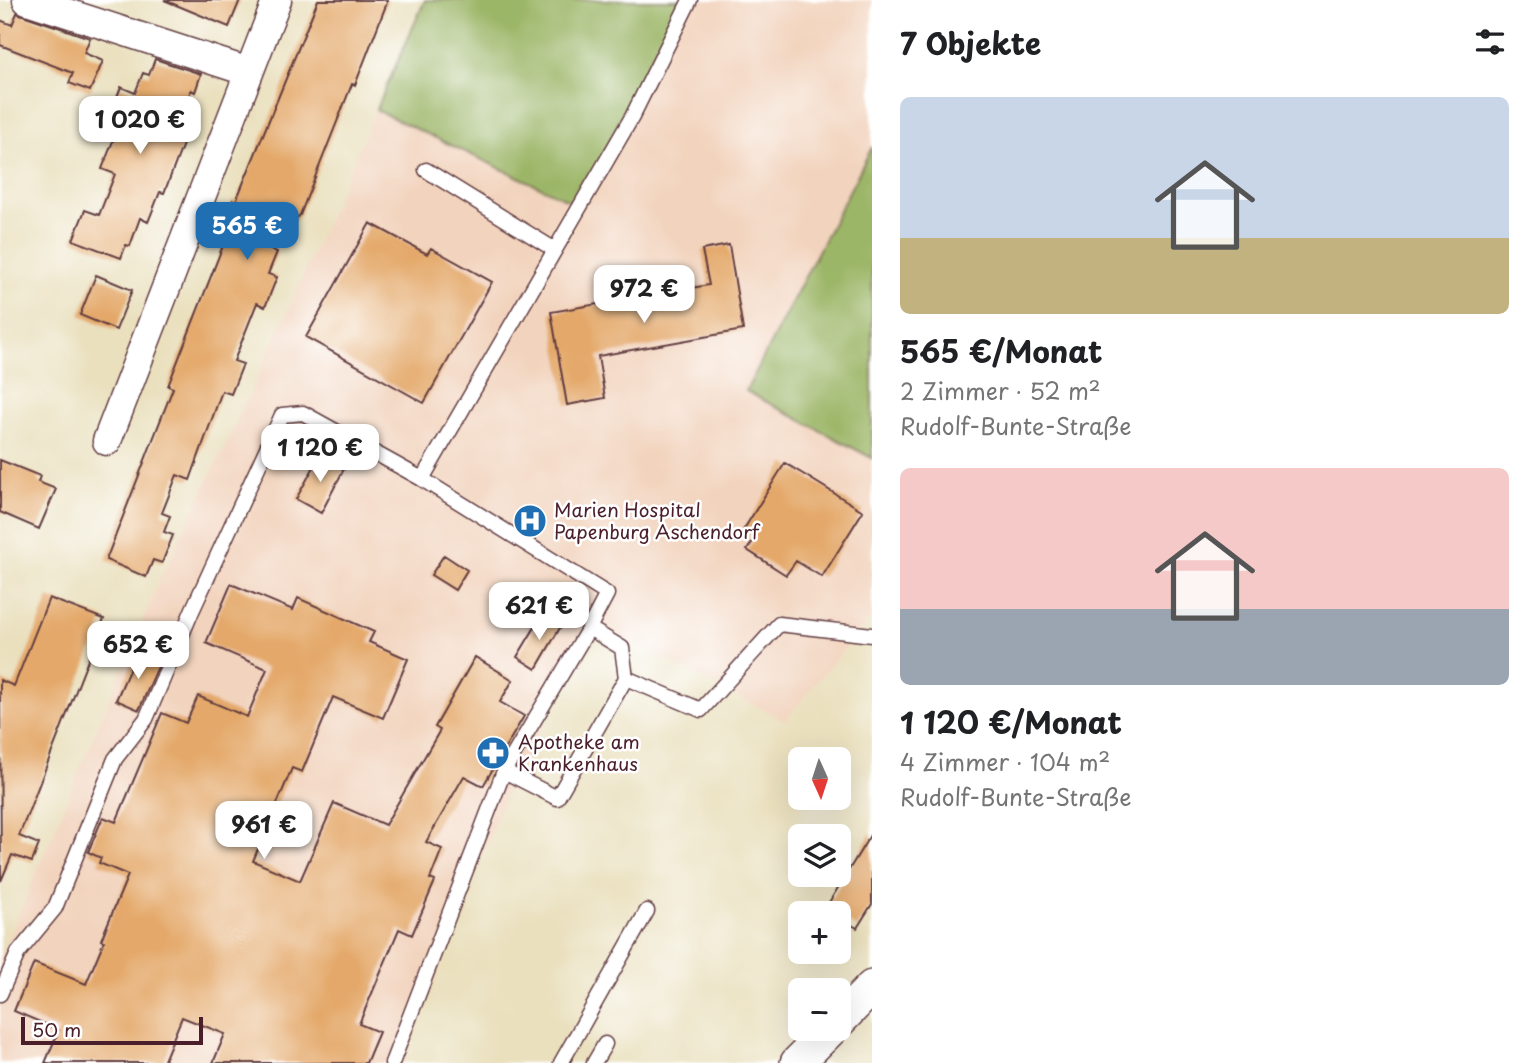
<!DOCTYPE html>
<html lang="de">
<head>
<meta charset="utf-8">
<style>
	body { margin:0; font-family:"Playpen Sans",sans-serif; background:#f2f2f2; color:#202124; height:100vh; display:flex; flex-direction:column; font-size:26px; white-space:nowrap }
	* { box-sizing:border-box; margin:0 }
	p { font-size:23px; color:#757577 }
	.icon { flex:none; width:38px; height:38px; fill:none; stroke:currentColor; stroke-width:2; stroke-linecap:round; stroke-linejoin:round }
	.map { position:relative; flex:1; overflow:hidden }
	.details { display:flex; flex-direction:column; background:#fff; width:665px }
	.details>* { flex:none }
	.needle { width:46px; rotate:177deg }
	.tools { position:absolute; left:788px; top:747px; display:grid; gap:14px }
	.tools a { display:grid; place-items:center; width:63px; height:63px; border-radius:10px; background:#fff; box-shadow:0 7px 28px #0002; font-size:35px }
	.scale { position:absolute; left:21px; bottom:18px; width:182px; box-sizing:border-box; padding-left:7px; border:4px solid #4a1f2b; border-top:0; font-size:19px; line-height:24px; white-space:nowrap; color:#4a1f2b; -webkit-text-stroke:5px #fff; paint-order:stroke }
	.price { position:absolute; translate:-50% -60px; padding:0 16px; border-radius:14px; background:#fff; color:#222; font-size:23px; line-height:46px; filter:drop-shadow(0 2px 4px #0008) }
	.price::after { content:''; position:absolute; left:50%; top:42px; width:21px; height:16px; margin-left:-10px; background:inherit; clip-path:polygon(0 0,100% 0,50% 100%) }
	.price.current { background:#1f6fb2; color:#fff }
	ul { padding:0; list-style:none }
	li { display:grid; align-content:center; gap:14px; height:371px; padding:0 28px }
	li span { display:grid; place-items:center; height:217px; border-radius:10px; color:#555 }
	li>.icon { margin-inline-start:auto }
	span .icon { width:126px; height:126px; fill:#fffc; stroke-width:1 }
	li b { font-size:30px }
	h2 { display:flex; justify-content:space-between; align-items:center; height:84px; padding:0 28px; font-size:30px }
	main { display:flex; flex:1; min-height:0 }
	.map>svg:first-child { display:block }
	.built { fill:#f2d4be }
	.forest { fill:#9cb667; stroke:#736a49; stroke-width:2 }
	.building { fill:#e4a96a }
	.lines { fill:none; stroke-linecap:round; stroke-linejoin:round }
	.service-casing { stroke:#623c41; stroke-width:17 }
	.minor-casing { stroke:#623c41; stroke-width:31 }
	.tertiary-casing { stroke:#623c41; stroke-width:36 }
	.service { stroke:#fff; stroke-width:14 }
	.minor { stroke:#fff; stroke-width:28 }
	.tertiary { stroke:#fff; stroke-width:33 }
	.labels { text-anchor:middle; stroke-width:5; stroke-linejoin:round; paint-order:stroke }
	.poi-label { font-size:19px; fill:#4a1f2b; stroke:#fff; text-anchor:start }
</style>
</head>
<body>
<main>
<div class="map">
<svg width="872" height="1063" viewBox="0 0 872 1063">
	<rect width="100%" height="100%" fill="#fff"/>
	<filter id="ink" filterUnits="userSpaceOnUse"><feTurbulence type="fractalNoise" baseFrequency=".0143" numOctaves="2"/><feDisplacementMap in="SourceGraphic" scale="14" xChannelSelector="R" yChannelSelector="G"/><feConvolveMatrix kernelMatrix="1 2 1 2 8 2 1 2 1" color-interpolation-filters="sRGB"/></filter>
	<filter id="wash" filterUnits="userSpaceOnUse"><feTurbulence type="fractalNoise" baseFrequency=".00686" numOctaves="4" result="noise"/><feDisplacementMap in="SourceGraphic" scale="28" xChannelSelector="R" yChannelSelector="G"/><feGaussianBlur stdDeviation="1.57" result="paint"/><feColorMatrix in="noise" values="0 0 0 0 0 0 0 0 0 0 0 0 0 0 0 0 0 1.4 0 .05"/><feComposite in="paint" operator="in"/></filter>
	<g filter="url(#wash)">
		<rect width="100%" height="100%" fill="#eae0be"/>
		<path class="built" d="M 680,0 L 872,0 L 872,147 L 746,390 L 872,458 L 872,616 L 785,721 L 597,625 L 507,791 L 404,1063 L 0,1063 L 0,959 L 158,583 L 256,381 L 376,110 L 578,205 Z"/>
		<path class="forest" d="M 425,0 L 680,0 L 578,205 L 376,110 Z
			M 872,147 L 872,458 L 746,391 Z"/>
		<g id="blocks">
			<path class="building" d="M 164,0 L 240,0 L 229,27 Z
				M 318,0 L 388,0 L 355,85 L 352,84 L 300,215 L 291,224 L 258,244 L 277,252 L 268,274 L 277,277 L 265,307 L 257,303 L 234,361 L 243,364 L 231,394 L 222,391 L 190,480 L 177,475 L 162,513 L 170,516 L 164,532 L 173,535 L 162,563 L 153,560 L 146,577 L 106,560 L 173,388 L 168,386 L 233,220 L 226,217 L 233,200 L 236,201 Z
				M 17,13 L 90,38 L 84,53 L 103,61 L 90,91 L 69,83 L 73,73 L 0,45 L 0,20 L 12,25 Z
				M 155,59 L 201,74 L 195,92 L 191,90 L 172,140 L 183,144 L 164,193 L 160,192 L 148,222 L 140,218 L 130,246 L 126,245 L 121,258 L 73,240 L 85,210 L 99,215 L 115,174 L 102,169 L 124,113 L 113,108 L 121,87 L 135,93 L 143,73 L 149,75 Z
				M 370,223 L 427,254 L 431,248 L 492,282 L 424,403 L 306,337 Z
				M 729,245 L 743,330 L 598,356 L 605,398 L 567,405 L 551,312 L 709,285 L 702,250 Z
				M 96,275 L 132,290 L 116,330 L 80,315 Z
				M 320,456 L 344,469 L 321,513 L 296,499 Z
				M 0,460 L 40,476 L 38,482 L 56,489 L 39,529 L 0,512 Z
				M 785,463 L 863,511 L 822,577 L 796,561 L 786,575 L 747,550 L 756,537 L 744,529 Z
				M 444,555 L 467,570 L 455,590 L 431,575 Z
				M 231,584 L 293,610 L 298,598 L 374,632 L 369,642 L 408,659 L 383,718 L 333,697 L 302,772 L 292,768 L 253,861 L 300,881 L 334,803 L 385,825 L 440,730 L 435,727 L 475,657 L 513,680 L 500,702 L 524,716 L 483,786 L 464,776 L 426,842 L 442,849 L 430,879 L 435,881 L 412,935 L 399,929 L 359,1024 L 379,1032 L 366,1063 L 213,1063 L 225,1034 L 182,1017 L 163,1063 L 45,1063 L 59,1030 L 14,1011 L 34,963 L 86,984 L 104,941 L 101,940 L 128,875 L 99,863 L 101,858 L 88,852 L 103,817 L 116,822 L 162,713 L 186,723 L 198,696 L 247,717 L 267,669 L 206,643 Z
				M 49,598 L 104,619 L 19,836 L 39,844 L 32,862 L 12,855 L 1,881 L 0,680 L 14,686 Z
				M 543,614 L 561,626 L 536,669 L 517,657 Z
				M 137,652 L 160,662 L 139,710 L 116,700 Z
				M 872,832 L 872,904 L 857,928 L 838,917 L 838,914 L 833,914 L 825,909 Z"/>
		</g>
	</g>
	<g filter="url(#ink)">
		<use href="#blocks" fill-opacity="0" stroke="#623c41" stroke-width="2"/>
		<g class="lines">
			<defs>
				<path id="service" d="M 426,170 L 555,250
					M 626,678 L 701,710 L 779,624 L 872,635
					M 504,771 L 557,798 L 626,678 L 622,648 L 589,628
					M 0,994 L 18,953 L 55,908 L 115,759 L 146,719 L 192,611 L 282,415 L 303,413 L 422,479
					M 392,1063 L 504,771 L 589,628 L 607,594 L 422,479 L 632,117 L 690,0
					M 561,1063 L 647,911
					M 594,1063 L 605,1044"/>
				<path id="minor" d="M 27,0 L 249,72
					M 107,441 L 277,0"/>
				<path id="tertiary" d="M 838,1022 L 872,987
					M 797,1063 L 831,1029"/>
			</defs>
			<use href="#service" class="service-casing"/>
			<use href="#minor" class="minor-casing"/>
			<use href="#tertiary" class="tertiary-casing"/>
			<use href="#service" class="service"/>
			<use href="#minor" class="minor"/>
			<use href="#tertiary" class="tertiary"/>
		</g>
	</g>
	<defs>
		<symbol id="hospital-disc" viewBox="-11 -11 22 22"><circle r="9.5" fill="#1f6fb2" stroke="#fff"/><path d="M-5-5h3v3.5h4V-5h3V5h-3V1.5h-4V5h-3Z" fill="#fff"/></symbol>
		<symbol id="pharmacy-disc" viewBox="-11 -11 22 22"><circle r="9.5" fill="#1f6fb2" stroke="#fff"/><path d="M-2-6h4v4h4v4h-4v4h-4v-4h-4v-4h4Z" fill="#fff"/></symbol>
	</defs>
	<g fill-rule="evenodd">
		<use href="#hospital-disc" x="511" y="502" width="38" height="38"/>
		<use href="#pharmacy-disc" x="474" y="734" width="38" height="38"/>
	</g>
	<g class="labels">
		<g class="poi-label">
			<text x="554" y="517">Marien Hospital<tspan x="554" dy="22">Papenburg Aschendorf</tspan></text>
			<text x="518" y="749">Apotheke am<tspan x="518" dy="22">Krankenhaus</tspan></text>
		</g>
	</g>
</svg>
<div class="tools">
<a><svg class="needle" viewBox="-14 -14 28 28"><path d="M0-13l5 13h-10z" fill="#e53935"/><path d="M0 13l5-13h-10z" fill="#757577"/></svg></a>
<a><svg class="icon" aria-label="layers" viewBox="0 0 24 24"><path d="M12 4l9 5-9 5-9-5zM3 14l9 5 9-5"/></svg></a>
<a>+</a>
<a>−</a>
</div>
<div class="scale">50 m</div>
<b class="price" style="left:140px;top:156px">1 020 €</b>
<b class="price current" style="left:247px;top:262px">565 €</b>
<b class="price" style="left:644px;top:325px">972 €</b>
<b class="price" style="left:320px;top:484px">1 120 €</b>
<b class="price" style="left:539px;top:642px">621 €</b>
<b class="price" style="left:138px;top:681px">652 €</b>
<b class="price" style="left:264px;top:861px">961 €</b>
</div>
<section class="details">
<h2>7 Objekte<svg class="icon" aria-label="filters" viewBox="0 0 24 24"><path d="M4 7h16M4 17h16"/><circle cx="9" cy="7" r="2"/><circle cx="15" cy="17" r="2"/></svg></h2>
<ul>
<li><span style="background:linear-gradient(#c9d6e8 65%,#c2b280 0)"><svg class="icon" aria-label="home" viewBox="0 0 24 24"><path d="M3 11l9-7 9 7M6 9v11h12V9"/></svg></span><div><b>565 €/Monat</b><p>2 Zimmer · 52 m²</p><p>Rudolf-Bunte-Straße</p></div></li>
<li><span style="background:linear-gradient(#f6c9c9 65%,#9aa5b1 0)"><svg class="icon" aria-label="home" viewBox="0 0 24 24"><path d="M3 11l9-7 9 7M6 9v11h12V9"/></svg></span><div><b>1 120 €/Monat</b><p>4 Zimmer · 104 m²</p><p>Rudolf-Bunte-Straße</p></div></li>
</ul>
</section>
</main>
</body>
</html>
